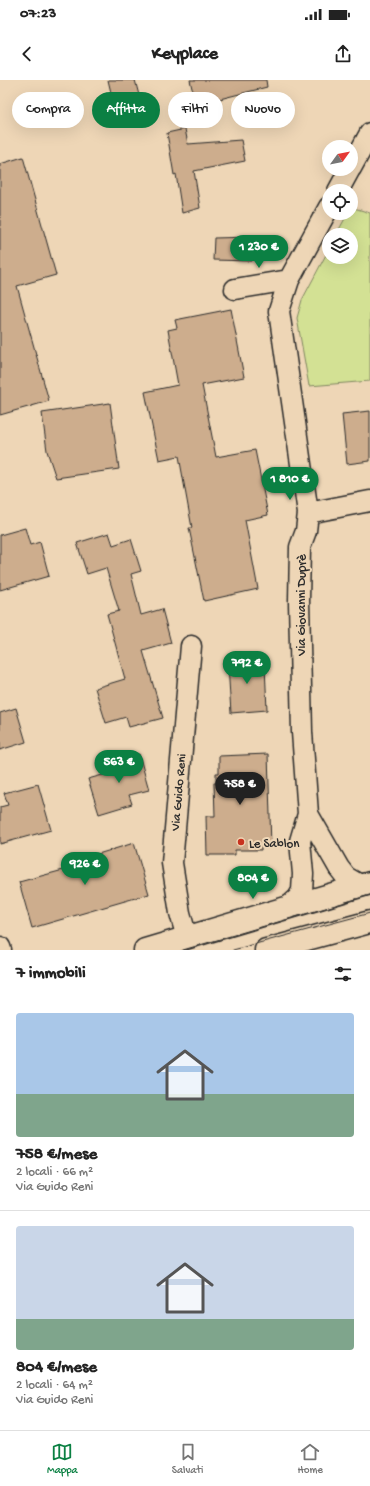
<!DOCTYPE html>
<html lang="it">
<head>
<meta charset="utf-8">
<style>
	body { margin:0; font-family:"Gochi Hand",sans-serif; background:#f6f6f6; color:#222; height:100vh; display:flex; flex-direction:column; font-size:15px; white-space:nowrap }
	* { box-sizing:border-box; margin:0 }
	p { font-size:13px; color:#767676 }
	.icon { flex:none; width:22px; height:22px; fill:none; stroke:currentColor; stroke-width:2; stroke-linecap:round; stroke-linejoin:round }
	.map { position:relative; height:870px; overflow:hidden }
	.details { display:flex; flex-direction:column; background:#fff; flex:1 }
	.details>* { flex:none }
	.guide { position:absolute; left:12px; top:12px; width:346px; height:36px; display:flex; gap:8px }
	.needle { width:26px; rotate:57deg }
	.fabs { position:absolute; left:322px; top:60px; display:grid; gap:8px }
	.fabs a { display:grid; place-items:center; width:36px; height:36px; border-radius:50%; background:#fff; box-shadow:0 4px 16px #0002; font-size:20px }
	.price { position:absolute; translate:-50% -34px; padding:0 9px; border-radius:14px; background:#0b8043; color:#fff; font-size:13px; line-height:26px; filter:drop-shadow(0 1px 2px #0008) }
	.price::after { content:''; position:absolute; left:50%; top:24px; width:12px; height:9px; margin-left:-6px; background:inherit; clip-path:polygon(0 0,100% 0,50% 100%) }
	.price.selected { background:#222; color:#fff }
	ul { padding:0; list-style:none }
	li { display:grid; align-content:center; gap:8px; height:212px; padding:0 16px }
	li+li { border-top:1px solid #e0e0e0 }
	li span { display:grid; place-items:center; height:124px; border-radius:4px; color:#555 }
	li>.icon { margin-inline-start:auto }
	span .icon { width:72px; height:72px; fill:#fffc; stroke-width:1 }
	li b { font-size:17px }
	h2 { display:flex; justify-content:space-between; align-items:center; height:48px; padding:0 16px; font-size:17px }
	.tag { padding:0 14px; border-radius:18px; background:#fff; box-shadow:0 4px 16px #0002; font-size:14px; line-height:36px }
	.tag.selected { background:#0b8043; color:#fff }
	.status { display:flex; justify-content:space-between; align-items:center; height:28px; padding:0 20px; background:#fff; direction:ltr }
	.status svg { height:11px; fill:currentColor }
	header { display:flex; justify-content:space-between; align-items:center; height:52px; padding:0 16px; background:#fff; font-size:18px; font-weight:700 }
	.dock { display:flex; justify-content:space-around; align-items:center; height:56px; border-top:1px solid #e0e0e0; background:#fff; font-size:11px; color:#767676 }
	.dock a { display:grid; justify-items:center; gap:2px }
	.dock .selected { color:#0b8043 }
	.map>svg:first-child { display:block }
	.green { fill:#d3e194; stroke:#7f8660 }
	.building { fill:#cdad8d; stroke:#2b2b2b }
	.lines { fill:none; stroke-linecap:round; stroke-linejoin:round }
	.minor-casing { stroke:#2b2b2b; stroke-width:23 }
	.tertiary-casing { stroke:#2b2b2b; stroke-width:25 }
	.minor { stroke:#eed6b6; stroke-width:20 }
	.tertiary { stroke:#eed6b6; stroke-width:22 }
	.tram { stroke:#2b2b2b; stroke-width:1 }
	.poi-dot { fill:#c8321e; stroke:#eed6b6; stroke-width:1.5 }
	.labels { text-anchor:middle; stroke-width:4; stroke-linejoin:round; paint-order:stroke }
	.street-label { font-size:13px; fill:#2b2b2b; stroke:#eed6b6 }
	.poi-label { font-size:13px; fill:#2b2b2b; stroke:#eed6b6; text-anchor:start }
</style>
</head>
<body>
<div class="status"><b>07:23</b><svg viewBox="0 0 49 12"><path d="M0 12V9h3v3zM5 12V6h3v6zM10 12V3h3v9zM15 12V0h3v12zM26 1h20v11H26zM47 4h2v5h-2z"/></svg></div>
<header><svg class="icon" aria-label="back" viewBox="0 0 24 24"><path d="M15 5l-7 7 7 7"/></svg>Keyplace<svg class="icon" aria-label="share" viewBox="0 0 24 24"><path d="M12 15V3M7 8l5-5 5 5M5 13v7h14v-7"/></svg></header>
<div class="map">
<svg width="370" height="870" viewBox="0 0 370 870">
	<rect width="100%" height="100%" fill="#eed6b6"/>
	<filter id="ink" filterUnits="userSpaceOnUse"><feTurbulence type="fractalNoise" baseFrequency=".025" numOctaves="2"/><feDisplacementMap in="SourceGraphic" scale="8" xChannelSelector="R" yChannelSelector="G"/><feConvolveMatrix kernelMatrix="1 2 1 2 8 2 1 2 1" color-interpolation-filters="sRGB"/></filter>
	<g filter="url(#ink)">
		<path class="green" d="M 351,127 L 370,133 L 370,301 L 309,306 L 297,238 L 302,220 L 329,169 L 329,177 L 351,177 L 351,155 L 336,155 L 348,133 L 351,133 Z"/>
		<path class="building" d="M 108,0 L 135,0 L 140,19 L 114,25 Z
			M 190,0 L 266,0 L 267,7 L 196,25 Z
			M 185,49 L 188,64 L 241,60 L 245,81 L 194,91 L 200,128 L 182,133 L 176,94 L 174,95 L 167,53 Z
			M 23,77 L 56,195 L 17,206 L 49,321 L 0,335 L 0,84 Z
			M 252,157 L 252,181 L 213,180 L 214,158 Z
			M 231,229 L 244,297 L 202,305 L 216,377 L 255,370 L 268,435 L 245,440 L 258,509 L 204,521 L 189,448 L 192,448 L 179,376 L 159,380 L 145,312 L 178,305 L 168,250 L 177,248 L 175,240 Z
			M 110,323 L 119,389 L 56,398 L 47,371 L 42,333 Z
			M 370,331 L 370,381 L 347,384 L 342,334 Z
			M 25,448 L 30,465 L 40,462 L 49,496 L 0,510 L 0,455 Z
			M 109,453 L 113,465 L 131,459 L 141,491 L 131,494 L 141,535 L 162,529 L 171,563 L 143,571 L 163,638 L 129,647 L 126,637 L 106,643 L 95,608 L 125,599 L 107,534 L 119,531 L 106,488 L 87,494 L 77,463 Z
			M 260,577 L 261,587 L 265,586 L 267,630 L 231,633 L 228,585 L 232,585 L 232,579 Z
			M 16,628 L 26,662 L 0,670 L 0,633 Z
			M 139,674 L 149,710 L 129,715 L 132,724 L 99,734 L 88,699 L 110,693 L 107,683 Z
			M 268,674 L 271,766 L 261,766 L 261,770 L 235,770 L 235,775 L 207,775 L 206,736 L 215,736 L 214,703 L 216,703 L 216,693 L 219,693 L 219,676 Z
			M 38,704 L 51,750 L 0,764 L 0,727 L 8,725 L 4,713 Z
			M 134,763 L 149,814 L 32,848 L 19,802 L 67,789 L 65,784 Z"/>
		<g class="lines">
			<defs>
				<path id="minor" d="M 351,88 L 370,53
					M 338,111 L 350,89
					M 235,209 L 289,200
					M 308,433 L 370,421
					M 308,734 L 339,788 L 346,797 L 358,804 L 364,804
					M 288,827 L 298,818 L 302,811 L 303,794 L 300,761 L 308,734 L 302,652 L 299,521 L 300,467 L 306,451 L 308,433 L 279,231 L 289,200 L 329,127
					M 187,858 L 180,833 L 172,783 L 191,566
					M 0,867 L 1,870"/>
				<path id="tertiary" d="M 145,870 L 370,803
					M 266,870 L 370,842"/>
			</defs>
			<use href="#minor" class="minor-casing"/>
			<use href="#tertiary" class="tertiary-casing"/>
			<use href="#minor" class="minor"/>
			<use href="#tertiary" class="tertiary"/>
			<path class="tram" d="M 183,870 L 370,815
				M 233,870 L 370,833"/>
		</g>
	</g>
	<circle class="poi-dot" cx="241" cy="762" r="4"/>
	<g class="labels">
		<g class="street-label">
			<text transform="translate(300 525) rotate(-90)" y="5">Via Giovanni Duprè</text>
			<text transform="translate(177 712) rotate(-85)" y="5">Via Guido Reni</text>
		</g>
		<g class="poi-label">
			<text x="249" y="767">Le Sablon</text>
		</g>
	</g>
</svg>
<div class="fabs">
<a><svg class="needle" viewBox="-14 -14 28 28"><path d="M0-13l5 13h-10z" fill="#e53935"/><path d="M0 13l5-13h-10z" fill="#767676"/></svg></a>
<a><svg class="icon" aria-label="locate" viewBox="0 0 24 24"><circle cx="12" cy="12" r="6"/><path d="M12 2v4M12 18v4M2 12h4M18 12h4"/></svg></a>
<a><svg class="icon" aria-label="layers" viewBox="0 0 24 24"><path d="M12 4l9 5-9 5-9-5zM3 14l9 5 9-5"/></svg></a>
</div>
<b class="price" style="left:259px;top:189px">1 230 €</b>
<b class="price" style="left:290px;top:421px">1 810 €</b>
<b class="price" style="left:247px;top:605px">792 €</b>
<b class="price" style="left:119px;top:704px">563 €</b>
<b class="price selected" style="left:240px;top:726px">758 €</b>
<b class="price" style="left:85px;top:806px">926 €</b>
<b class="price" style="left:253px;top:820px">804 €</b>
<div class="guide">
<a class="tag">Compra</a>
<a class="tag selected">Affitta</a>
<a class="tag">Filtri</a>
<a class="tag">Nuovo</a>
</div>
</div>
<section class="details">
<h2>7 immobili<svg class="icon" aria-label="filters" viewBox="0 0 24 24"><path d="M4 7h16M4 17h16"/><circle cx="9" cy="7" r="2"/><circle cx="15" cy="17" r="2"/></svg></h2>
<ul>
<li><span style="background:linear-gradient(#a9c7e8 65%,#7fa58c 0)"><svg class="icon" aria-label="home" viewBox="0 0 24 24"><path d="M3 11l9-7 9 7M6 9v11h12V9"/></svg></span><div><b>758 €/mese</b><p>2 locali · 66 m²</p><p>Via Guido Reni</p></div></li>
<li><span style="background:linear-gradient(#c9d6e8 75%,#7fa58c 0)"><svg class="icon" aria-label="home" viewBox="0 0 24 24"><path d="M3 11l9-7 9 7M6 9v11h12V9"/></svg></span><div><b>804 €/mese</b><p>2 locali · 64 m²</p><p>Via Guido Reni</p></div></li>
</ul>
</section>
<nav class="dock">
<a class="selected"><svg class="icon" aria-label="map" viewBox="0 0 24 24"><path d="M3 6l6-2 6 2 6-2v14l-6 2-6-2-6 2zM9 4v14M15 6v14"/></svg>Mappa</a>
<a><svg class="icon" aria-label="saved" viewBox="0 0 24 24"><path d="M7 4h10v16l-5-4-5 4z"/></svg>Salvati</a>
<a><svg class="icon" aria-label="home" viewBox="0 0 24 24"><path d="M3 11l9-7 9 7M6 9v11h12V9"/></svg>Home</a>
</nav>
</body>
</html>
